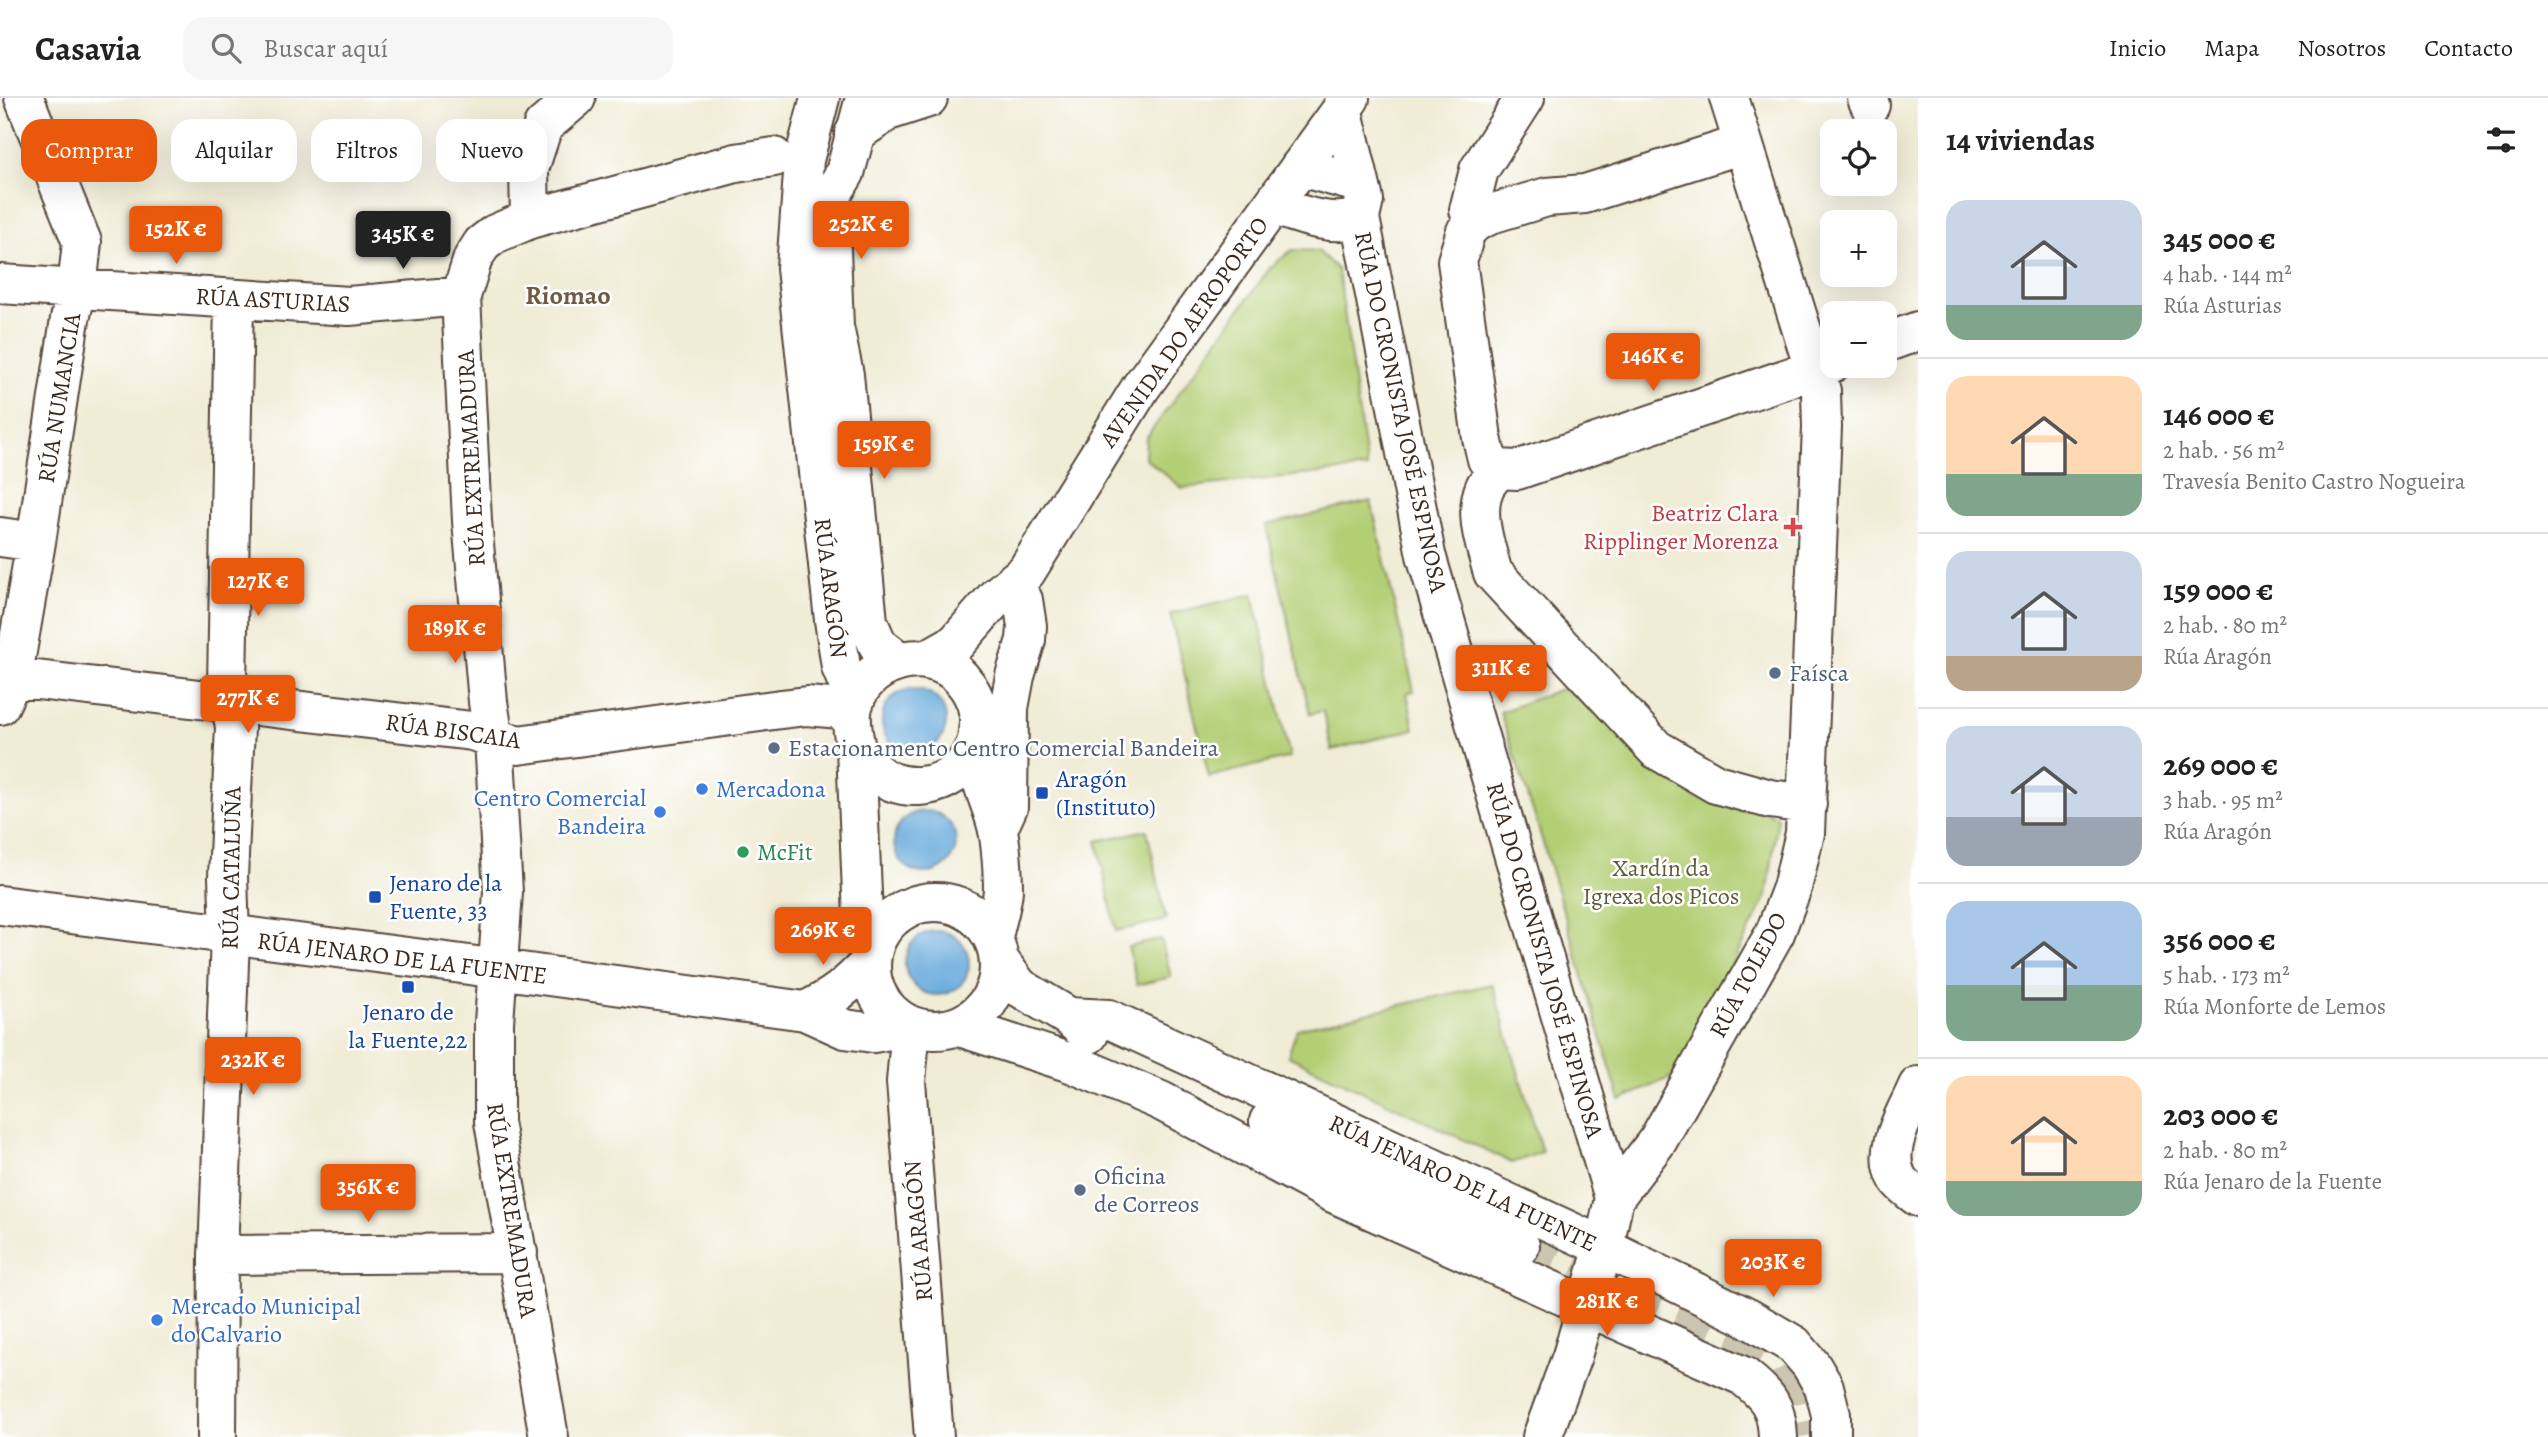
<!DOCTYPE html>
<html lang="es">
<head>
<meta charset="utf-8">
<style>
	body { margin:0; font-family:Alegreya,serif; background:#f6f6f6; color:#222; height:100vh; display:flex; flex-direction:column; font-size:26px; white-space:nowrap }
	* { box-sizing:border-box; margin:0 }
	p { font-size:23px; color:#767676 }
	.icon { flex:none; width:38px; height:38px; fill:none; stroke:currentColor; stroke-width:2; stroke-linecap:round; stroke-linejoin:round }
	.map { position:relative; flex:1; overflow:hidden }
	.details { display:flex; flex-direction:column; background:#fff; width:630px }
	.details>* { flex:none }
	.banner { position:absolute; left:21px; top:21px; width:665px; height:63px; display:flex; gap:14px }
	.tools { position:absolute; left:1820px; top:21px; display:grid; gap:14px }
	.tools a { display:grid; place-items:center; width:77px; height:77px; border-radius:14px; background:#fff; box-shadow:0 7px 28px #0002; font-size:35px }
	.price { position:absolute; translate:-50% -60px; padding:0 16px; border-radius:7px; background:#ea580c; color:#fff; font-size:23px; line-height:46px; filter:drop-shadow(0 2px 4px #0008) }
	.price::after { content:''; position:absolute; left:50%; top:42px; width:21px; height:16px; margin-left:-10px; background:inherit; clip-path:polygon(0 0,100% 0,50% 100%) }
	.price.on { background:#222; color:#fff }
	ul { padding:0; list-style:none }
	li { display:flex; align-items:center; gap:21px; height:175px; padding:0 28px }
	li+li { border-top:2px solid #e0e0e0 }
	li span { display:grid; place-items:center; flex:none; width:196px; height:140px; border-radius:21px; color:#555 }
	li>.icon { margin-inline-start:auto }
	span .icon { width:84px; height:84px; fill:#fffc; stroke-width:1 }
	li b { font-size:30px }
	h2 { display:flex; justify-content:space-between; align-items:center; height:84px; padding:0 28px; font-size:30px }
	.chip { padding:0 24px; border-radius:21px; background:#fff; box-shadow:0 7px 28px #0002; font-size:24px; line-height:63px }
	.chip.on { background:#ea580c; color:#fff }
	header { display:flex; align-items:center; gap:42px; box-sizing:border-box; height:98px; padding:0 35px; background:#fff; border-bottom:2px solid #e0e0e0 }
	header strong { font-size:33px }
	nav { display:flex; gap:38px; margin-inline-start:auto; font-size:24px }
	.search { width:490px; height:63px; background:#f6f6f6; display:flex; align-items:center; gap:18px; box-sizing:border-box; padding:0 24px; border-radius:21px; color:#767676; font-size:26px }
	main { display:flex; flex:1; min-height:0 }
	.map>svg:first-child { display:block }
	.green { fill:#b3cf75; stroke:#777c4a; stroke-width:2 }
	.water { fill:#67aadc; stroke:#516a7d; stroke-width:2 }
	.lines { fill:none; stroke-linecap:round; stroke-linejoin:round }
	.major-tunnel { stroke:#ccc5b1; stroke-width:38; stroke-dasharray:38 19; stroke-linecap:butt }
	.minor-casing { stroke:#56473a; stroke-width:42 }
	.major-casing { stroke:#56473a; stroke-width:42 }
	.minor { stroke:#fff; stroke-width:38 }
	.major { stroke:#fff; stroke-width:38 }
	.health-dot { fill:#e0444e; stroke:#fff; stroke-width:2.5 }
	.service-dot { fill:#5c6f8a; stroke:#fff; stroke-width:2.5 }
	.shop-dot { fill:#3f7fe0; stroke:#fff; stroke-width:2.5 }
	.transit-dot { fill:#1a4fb4; stroke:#fff; stroke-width:2.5 }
	.leisure-dot { fill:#2e9e5b; stroke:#fff; stroke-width:2.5 }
	.labels { text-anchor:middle; stroke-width:5; stroke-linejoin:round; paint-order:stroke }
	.street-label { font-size:24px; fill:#3b2a1e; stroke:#fff }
	.health-label { font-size:24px; fill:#be3a42; stroke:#fff; text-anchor:end }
	.service-label { font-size:24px; fill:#4e5e75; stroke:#fff; text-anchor:start }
	.transit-label { font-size:24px; fill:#164399; stroke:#fff; text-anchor:start }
	.shop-label { font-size:24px; fill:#366cbe; stroke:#fff; text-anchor:start }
	.leisure-label { font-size:24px; fill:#27864d; stroke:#fff; text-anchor:start }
	.park-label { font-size:24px; fill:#5f5c38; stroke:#fff }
	.neighbourhood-label { font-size:26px; font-weight:bold; fill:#715943; stroke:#fff }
</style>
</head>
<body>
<header>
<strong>Casavia</strong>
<div class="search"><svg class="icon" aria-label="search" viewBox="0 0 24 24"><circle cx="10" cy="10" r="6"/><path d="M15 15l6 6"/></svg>Buscar aquí</div>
<nav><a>Inicio</a><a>Mapa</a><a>Nosotros</a><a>Contacto</a></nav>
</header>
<main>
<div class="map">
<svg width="1918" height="1339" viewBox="0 0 1918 1339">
	<rect width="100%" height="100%" fill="#fff"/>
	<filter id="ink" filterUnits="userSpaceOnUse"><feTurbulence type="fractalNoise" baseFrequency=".0143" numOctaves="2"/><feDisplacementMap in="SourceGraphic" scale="14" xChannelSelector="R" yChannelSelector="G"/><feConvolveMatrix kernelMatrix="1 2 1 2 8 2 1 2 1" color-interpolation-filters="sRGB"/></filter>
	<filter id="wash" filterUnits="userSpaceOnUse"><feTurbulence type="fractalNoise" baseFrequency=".00686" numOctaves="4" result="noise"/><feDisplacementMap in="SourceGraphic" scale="28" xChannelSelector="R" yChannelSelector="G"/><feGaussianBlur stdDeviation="1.57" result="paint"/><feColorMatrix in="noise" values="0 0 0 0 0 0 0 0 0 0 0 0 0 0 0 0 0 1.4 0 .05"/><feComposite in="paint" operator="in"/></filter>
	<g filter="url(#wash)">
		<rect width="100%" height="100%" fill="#f0ecd6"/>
		<path class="green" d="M 1292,152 L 1318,153 L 1338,172 L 1367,370 L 1182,390 L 1145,360 L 1146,340 L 1270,170 Z
			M 1371,403 L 1414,593 L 1407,595 L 1414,631 L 1332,652 L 1323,613 L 1310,616 L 1266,427 Z
			M 1253,496 L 1290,659 L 1209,679 L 1170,516 Z
			M 1564,590 L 1685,684 L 1778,719 L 1767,798 L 1676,977 L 1620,1002 L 1537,725 L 1500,614 Z
			M 1147,732 L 1166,822 L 1116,833 L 1097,743 Z
			M 1161,841 L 1171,879 L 1137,887 L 1128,849 Z
			M 1492,886 L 1542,1054 L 1512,1065 L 1288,958 L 1297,931 Z"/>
		<path class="water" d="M882 623a32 32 0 1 1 64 0a32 32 0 1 1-64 0Z
			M894 744a31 31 0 1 1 62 0a31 31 0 1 1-62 0Z
			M905 865a32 32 0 1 1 64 0a32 32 0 1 1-64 0Z"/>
	</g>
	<g filter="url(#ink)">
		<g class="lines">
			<path class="major-tunnel" d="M 1520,1148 L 1664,1216 L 1739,1248 L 1775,1273 L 1794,1305 L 1801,1339"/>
			<defs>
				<path id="minor" d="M 1867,0 L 1870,7
					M 1342,10 L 1364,102 L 1360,120 L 1426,457 L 1614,1100
					M 854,36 L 888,13 L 928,0
					M 1300,69 L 1358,85
					M 1273,107 C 1300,117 1331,129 1360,120
					M 530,121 L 529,71 L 543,28 L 576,0
					M 1475,124 L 1469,112 L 1479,72 L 1525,0
					M 0,186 L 349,208 L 461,198
					M 1885,245 L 1918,233
					M 1498,371 L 1487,361 L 1482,340 L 1457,163 L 1466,133 L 1475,124 L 1494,115 L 1547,99 L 1585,96 L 1743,46
					M 1498,371 C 1494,377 1488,383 1485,389 C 1473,415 1486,450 1493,475 L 1656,651 L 1716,686 L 1770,701 L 1807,706
					M 1498,371 L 1517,372 L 1832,265
					M 0,439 L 36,444
					M 12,582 L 37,582 L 472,633 L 518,647 L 781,611 L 807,608 L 852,612
					M 0,607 L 12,582 L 36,444 L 70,221 L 77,191 L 82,144 L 24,0
					M 911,928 L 906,984 L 934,1339
					M 1918,988 C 1907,1014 1881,1052 1898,1081 C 1902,1088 1912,1094 1918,1099
					M 218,1157 L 518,1155
					M 217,1339 L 218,1157 L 230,838 L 228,779 L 235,629 L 227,587 L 234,202
					M 549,1339 L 494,1024 L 494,925 L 503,794 L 494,641 L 488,604 L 472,423 L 461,198 L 473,160 L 482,146 L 495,136 L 530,121 L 736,65 L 774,59
					M 1542,1339 L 1572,1258 L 1604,1149 L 1614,1100 L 1658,1042 L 1775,835 L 1792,790 L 1805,735 L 1822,329 L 1821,293 L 1729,0"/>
				<path id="major" d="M 820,0 L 804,62 L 796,170 L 834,522 L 841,569 L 855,603
					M 865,0 L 845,75 L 833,95 L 830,124 L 834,229 L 844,277 L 868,524 L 878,547 L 899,563
					M 926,562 L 956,545 L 997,498 L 1026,474 L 1141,289 L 1350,0
					M 856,650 C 860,656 864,663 869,668 C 895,697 944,694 967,663 C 971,657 974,650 977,643
					M 1002,722 L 1008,709 L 1009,610 L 1015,578 L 1026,542 L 1027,528 L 1023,502
					M871 868a64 64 0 1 1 128 0a64 64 0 1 1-128 0Z
					M 0,807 L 447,864 L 805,913 L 845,931 L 873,935 L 911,928
					M 873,849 L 863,820 L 856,650 C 853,637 851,626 852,613 C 860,563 928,544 961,580 C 969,589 976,601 978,613 C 981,624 977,634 977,645 C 978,656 980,670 982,682 C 986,697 993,712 997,728 C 1001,744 1003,775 1003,792 C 1002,807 996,824 993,839
					M 999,862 L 1019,889 L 1069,919 L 1089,936
					M 805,913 C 833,900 849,887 870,864
					M 1069,919 L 1109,921 L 1604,1149 L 1746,1219 L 1794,1247 L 1811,1267 L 1824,1289 L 1831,1317 L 1831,1339
					M 957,928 L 1071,965 L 1161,1003 L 1331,1094 L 1743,1278 C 1767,1297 1777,1307 1778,1339
					M 1269,1023 L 1300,1037 L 1345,1066 L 1520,1148"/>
			</defs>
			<use href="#minor" class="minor-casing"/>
			<use href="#major" class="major-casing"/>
			<use href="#minor" class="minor"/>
			<use href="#major" class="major"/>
		</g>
	</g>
	<path class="health-dot" d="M1789.5 418.5h7v7h7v7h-7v7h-7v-7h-7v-7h7z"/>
	<g class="service-dot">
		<circle cx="1775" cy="575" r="7"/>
		<circle cx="774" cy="650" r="7"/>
		<circle cx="1080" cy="1092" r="7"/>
	</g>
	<g class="shop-dot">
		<circle cx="702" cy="691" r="7"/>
		<circle cx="660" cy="714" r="7"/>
		<circle cx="157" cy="1222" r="7"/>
	</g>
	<g class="transit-dot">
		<rect x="1035" y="688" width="14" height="14" rx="3.5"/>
		<rect x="368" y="792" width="14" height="14" rx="3.5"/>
		<rect x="401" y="882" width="14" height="14" rx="3.5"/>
	</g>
	<circle class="leisure-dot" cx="743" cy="754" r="7"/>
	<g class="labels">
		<g class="street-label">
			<text transform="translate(273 202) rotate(3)" y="8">RÚA ASTURIAS</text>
			<text transform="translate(1184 234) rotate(-55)" y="8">AVENIDA DO AEROPORTO</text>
			<text transform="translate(59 300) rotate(-81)" y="8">RÚA NUMANCIA</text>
			<text transform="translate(1401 314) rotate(78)" y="8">RÚA DO CRONISTA JOSÉ ESPINOSA</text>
			<text transform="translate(471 360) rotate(-93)" y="8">RÚA EXTREMADURA</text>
			<text transform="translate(831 490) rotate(83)" y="8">RÚA ARAGÓN</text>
			<text transform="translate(453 633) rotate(8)" y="8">RÚA BISCAIA</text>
			<text transform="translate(231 770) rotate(-89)" y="8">RÚA CATALUÑA</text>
			<text transform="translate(402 860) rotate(7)" y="8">RÚA JENARO DE LA FUENTE</text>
			<text transform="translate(1545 862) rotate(74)" y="8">RÚA DO CRONISTA JOSÉ ESPINOSA</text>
			<text transform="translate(1748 877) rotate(-62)" y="8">RÚA TOLEDO</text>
			<text transform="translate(1463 1085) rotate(25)" y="8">RÚA JENARO DE LA FUENTE</text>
			<text transform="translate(512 1112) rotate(81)" y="8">RÚA EXTREMADURA</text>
			<text transform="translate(918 1133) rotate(-95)" y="8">RÚA ARAGÓN</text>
		</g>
		<g class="health-label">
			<text x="1779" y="423">Beatriz Clara<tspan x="1779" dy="28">Ripplinger Morenza</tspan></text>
		</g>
		<g class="service-label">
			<text x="1789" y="583">Faísca</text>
			<text x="788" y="658">Estacionamento Centro Comercial Bandeira</text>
			<text x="1094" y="1086">Oficina<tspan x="1094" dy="28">de Correos</tspan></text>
		</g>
		<g class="transit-label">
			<text x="1056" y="689">Aragón<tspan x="1056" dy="28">(Instituto)</tspan></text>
			<text x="389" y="793">Jenaro de la<tspan x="389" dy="28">Fuente, 33</tspan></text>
			<text x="408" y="922" text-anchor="middle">Jenaro de<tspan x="408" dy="28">la Fuente,22</tspan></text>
		</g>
		<g class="shop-label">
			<text x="716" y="699">Mercadona</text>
			<text x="646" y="708" text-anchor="end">Centro Comercial<tspan x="646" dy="28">Bandeira</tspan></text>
			<text x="171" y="1216">Mercado Municipal<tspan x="171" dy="28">do Calvario</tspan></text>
		</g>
		<g class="leisure-label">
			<text x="757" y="762">McFit</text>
		</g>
		<g class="park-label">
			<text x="1661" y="778">Xardín da<tspan x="1661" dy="28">Igrexa dos Picos</tspan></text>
		</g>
		<g class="neighbourhood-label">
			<text x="568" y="206">Riomao</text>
		</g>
	</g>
</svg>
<div class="tools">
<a><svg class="icon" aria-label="locate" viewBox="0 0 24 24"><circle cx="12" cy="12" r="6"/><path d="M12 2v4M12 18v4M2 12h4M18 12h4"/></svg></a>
<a>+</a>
<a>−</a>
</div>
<b class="price" style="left:861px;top:163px">252K €</b>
<b class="price" style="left:176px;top:168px">152K €</b>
<b class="price on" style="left:403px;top:173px">345K €</b>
<b class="price" style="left:1653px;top:295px">146K €</b>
<b class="price" style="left:884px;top:383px">159K €</b>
<b class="price" style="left:258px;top:520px">127K €</b>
<b class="price" style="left:455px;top:567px">189K €</b>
<b class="price" style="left:1501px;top:607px">311K €</b>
<b class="price" style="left:248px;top:637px">277K €</b>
<b class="price" style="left:823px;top:869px">269K €</b>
<b class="price" style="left:253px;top:999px">232K €</b>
<b class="price" style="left:368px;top:1126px">356K €</b>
<b class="price" style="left:1773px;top:1201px">203K €</b>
<b class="price" style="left:1607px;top:1240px">281K €</b>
<div class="banner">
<a class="chip on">Comprar</a>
<a class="chip">Alquilar</a>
<a class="chip">Filtros</a>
<a class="chip">Nuevo</a>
</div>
</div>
<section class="details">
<h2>14 viviendas<svg class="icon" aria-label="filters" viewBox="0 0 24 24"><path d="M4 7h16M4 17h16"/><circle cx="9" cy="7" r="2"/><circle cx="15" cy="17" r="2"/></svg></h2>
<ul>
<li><span style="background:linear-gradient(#c9d6e8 75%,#7fa58c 0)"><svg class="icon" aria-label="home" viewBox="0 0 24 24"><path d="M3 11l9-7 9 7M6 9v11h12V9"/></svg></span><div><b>345 000 €</b><p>4 hab. · 144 m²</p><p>Rúa Asturias</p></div></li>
<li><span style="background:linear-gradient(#ffd9b3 70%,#7fa58c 0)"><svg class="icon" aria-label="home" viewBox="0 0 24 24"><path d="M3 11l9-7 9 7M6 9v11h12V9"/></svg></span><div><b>146 000 €</b><p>2 hab. · 56 m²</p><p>Travesía Benito Castro Nogueira</p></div></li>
<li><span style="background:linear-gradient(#c9d6e8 75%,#b9a48a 0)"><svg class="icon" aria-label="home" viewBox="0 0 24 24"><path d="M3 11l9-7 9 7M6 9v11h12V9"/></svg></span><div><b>159 000 €</b><p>2 hab. · 80 m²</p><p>Rúa Aragón</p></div></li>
<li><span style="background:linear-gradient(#c9d6e8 65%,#9aa5b1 0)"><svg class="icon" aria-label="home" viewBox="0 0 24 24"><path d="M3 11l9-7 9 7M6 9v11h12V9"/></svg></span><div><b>269 000 €</b><p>3 hab. · 95 m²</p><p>Rúa Aragón</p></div></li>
<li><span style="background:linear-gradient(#a9c7e8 60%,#7fa58c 0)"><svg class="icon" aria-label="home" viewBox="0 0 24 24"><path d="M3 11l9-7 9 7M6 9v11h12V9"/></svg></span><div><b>356 000 €</b><p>5 hab. · 173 m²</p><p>Rúa Monforte de Lemos</p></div></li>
<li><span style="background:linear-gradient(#ffd9b3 75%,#7fa58c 0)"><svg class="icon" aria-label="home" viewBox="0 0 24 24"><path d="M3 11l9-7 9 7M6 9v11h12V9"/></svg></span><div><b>203 000 €</b><p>2 hab. · 80 m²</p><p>Rúa Jenaro de la Fuente</p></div></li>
</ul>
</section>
</main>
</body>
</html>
